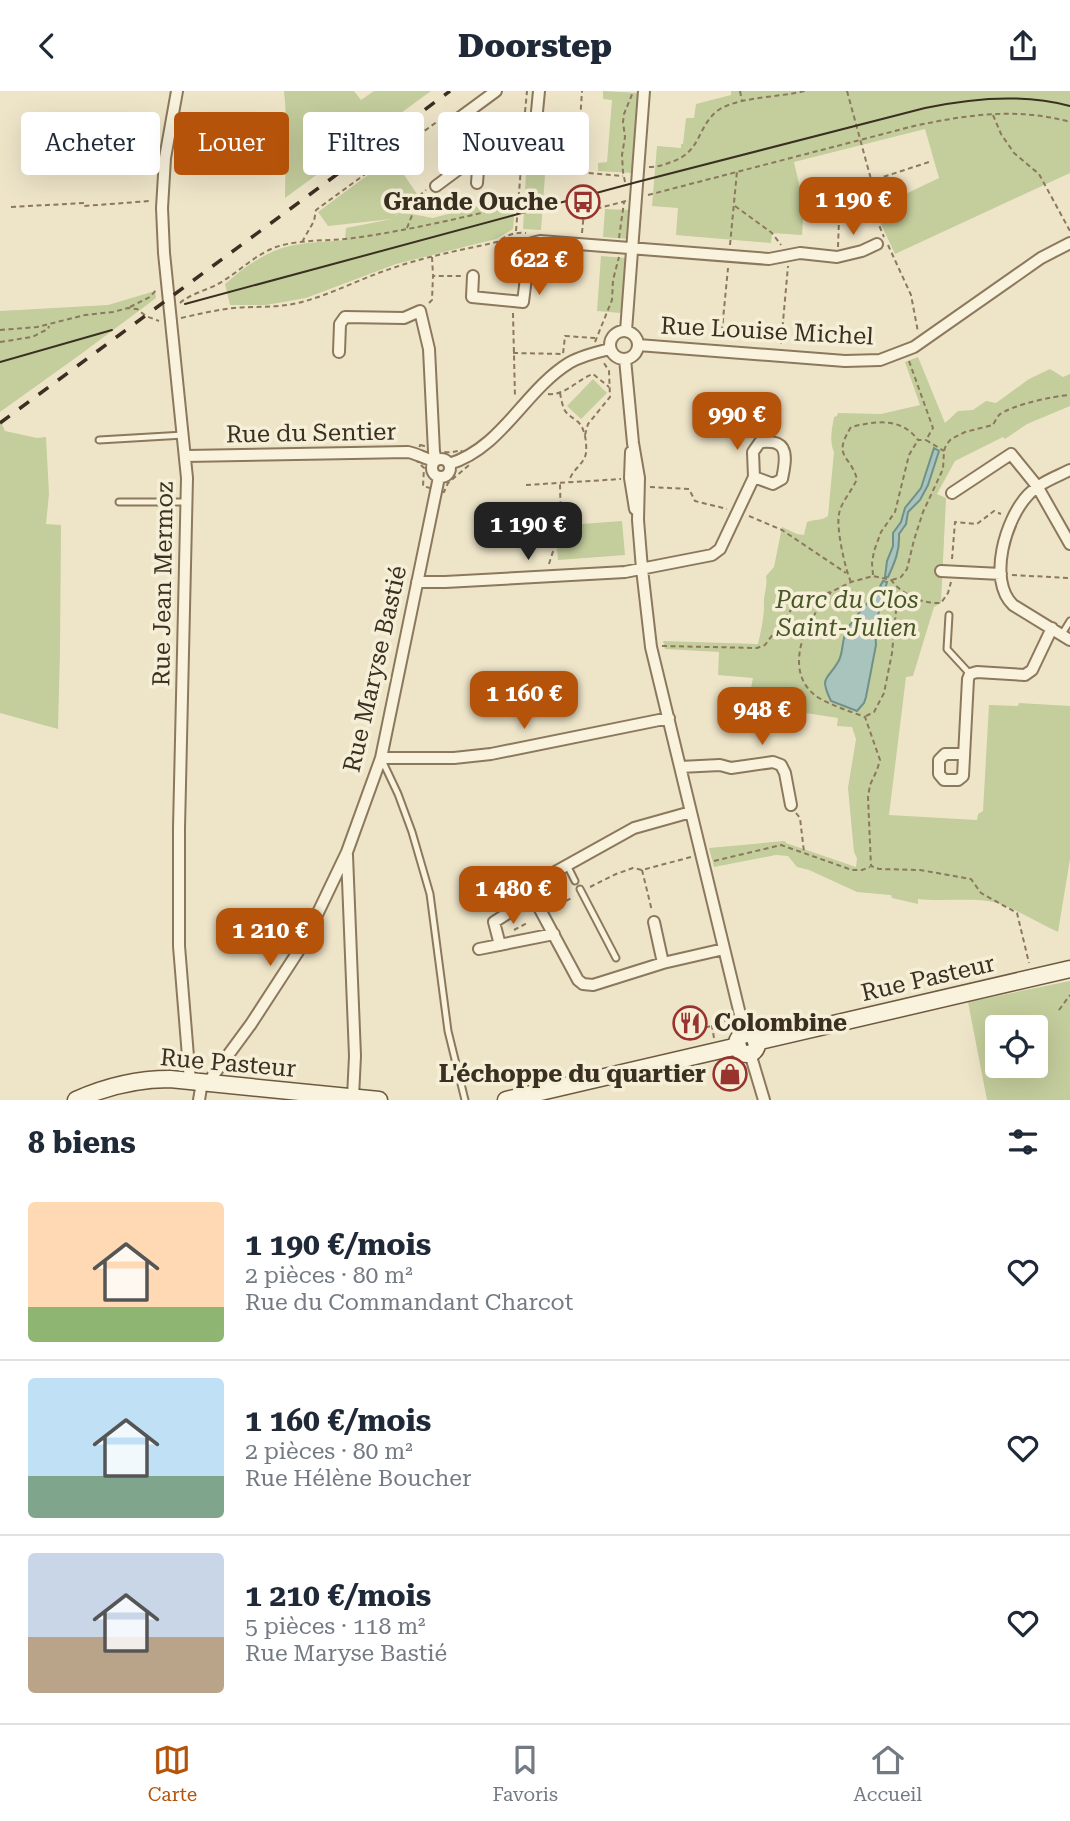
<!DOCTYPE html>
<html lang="fr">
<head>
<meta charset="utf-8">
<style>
	body { margin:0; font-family:"Roboto Serif",serif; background:#f2f2f3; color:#1f2937; height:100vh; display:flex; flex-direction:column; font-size:26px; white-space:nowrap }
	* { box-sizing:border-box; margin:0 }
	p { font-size:23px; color:#747a83 }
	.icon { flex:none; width:38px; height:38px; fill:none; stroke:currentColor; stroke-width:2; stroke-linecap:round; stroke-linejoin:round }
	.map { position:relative; height:1009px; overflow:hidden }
	.panel { display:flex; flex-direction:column; background:#fff; flex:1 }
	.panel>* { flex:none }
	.top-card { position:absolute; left:21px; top:21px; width:700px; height:63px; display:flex; gap:14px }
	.fabs { position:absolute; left:985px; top:924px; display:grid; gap:14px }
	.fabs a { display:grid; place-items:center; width:63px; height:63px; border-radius:7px; background:#fff; box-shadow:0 7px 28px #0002; font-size:35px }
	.price { position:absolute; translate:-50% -60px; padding:0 16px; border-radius:14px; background:#b45309; color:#fff; font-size:23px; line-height:46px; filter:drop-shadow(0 2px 4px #0008) }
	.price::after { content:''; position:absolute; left:50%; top:42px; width:21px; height:16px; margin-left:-10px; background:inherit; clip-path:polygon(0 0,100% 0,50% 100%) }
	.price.current { background:#222; color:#fff }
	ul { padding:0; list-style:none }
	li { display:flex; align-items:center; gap:21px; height:175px; padding:0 28px }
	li+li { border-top:2px solid #e0e1e3 }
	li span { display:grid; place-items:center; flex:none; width:196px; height:140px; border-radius:7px; color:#555 }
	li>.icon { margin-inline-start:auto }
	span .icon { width:84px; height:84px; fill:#fffc; stroke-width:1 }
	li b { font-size:30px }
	h2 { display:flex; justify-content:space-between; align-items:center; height:84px; padding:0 28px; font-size:30px }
	.chip { padding:0 24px; border-radius:7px; background:#fff; box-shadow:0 7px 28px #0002; font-size:24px; line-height:63px }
	.chip.current { background:#b45309; color:#fff }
	header { display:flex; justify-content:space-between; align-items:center; height:91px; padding:0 28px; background:#fff; font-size:32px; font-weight:800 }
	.menu { display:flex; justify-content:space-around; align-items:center; height:98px; border-top:2px solid #e0e1e3; background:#fff; font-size:19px; color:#747a83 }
	.menu a { display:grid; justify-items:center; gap:4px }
	.menu .current { color:#b45309 }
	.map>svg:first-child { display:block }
	.green { fill:#c4cd9c; fill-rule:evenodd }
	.water { fill:#a9c3bd; stroke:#70918b; stroke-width:2 }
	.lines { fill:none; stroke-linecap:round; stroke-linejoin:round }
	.lane-casing { stroke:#8b785d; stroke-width:9 }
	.street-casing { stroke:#8b785d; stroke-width:14 }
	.secondary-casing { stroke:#6d5940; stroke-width:19 }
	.path { stroke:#8b785d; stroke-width:2; stroke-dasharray:5 3.5; stroke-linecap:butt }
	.lane { stroke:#f9f2dc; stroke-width:5 }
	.street { stroke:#f9f2dc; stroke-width:10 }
	.secondary { stroke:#f9f2dc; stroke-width:16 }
	.tram { stroke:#3b2f21; stroke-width:2 }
	.rail { stroke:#3b2f21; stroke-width:3.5; stroke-dasharray:12 12; stroke-linecap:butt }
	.labels { text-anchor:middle; stroke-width:7; stroke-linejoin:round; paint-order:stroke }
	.poi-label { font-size:24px; font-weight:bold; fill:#3b2f21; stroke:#f6efd8; text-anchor:end }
	.street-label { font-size:24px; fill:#3b2f21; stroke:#f6efd8 }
	.park-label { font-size:24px; font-style:italic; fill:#485727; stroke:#f6efd8 }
</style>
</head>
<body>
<header><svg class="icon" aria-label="back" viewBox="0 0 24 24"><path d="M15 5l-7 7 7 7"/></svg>Doorstep<svg class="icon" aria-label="share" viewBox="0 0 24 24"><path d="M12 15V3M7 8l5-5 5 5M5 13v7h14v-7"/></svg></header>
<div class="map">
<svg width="1070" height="1009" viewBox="0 0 1070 1009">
	<rect width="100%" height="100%" fill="#eee5c9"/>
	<path class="green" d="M 284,0 L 354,0 L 361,9 L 374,0 L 431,0 L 285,107 C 285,71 288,35 284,0 Z
		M 603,0 L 639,2 L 632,82 L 598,80 L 598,72 L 607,71 L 612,9 L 603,8 Z
		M 731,0 L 1070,0 L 1070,82 L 895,163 L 874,118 L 939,87 L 925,38 L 794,71 L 804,115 L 802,144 L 772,142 L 771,152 L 676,144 L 678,117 L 652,115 L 657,55 L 681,57 L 681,53 L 683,53 L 686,27 L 694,27 L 696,13 L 731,4 Z
		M 392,66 L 417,103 L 393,127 L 400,121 L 433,127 L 516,105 L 513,138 L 496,148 L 396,173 L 306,207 L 266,214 L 230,214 L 225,193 C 242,178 261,164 282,157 C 302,151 324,151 345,149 L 346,137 L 392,128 L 328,135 L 318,121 Z
		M 526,82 L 545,84 L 541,139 L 523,138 Z
		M 605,118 L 630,119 L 628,148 L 603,146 Z
		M 601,165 L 626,167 L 621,222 L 597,220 Z
		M 155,200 L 156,207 L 81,263 L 0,321 L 0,220 L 108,214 Z
		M 918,266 L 945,332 L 958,320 L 973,319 L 986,310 L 996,312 L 1029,288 L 1050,278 L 1063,286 L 1070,283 L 1070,315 L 1027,333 L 1005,348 L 1003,346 L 955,370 L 937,403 L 946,407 L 941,512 L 934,516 L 913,585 L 906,586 L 889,724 L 977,729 L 978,723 L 983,720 L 989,614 L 1018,615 L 1019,612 L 1070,615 L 1070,768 L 1058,841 C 1038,832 1018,819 997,812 C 975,806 942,811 918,808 L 918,813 L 892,807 L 891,804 L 857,801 L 809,779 L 797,776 L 788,765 L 776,764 L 714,776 L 709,757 L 785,750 L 786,752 L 856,776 L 857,767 L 854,761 L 848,697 L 856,648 L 852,636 L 837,635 L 838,627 L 748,613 L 753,587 L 718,584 L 719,561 L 665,558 L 663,550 L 758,553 C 761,540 764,527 764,514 C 763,503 768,497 766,485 L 774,476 L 782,436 L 797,443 L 804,444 L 807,431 C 815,428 821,430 828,425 L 834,361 C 829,350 832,338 834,326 L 837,325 L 838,322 L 881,323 L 920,314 L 905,271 Z
		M 593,288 L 607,302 L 581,328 L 567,315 Z
		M 0,329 L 5,340 L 37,347 L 46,346 L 49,403 L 46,433 L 61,434 L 60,559 L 58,638 L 0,622 Z
		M 622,430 L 625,464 L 558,469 L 555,435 Z
		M 1070,890 L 1070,1009 L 987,1009 L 968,911 ZM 998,936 L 1036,936 L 1036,975 L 998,975 Z"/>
	<path class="water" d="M 934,357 L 939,360 L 928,394 L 920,409 L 908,421 L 906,433 L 899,443 C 900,459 895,471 888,486 L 885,486 L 887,470 L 893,455 L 893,442 L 901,431 L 905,417 L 921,397 Z
		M 883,490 L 887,491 L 875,535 L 876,554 L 866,606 L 864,612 L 857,620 L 831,610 C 819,585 827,590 838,571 C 844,562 841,549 847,539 C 856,521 874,509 883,490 Z"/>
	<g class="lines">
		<defs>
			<path id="lane" d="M 99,349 L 184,344
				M 119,411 L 186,411
				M 949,524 L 947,558 L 970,583
				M 1062,543 L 1070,530
				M 381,667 L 398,703 L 412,741 L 430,803 L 448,940 L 465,1009
				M 567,774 L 575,790
				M 580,798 L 616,867"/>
			<path id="street" d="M 177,0 L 165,67 L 162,117 L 164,162 L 187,387 L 179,737 L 179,855 L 190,990
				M 477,92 L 478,79 L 476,71 L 458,47 L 458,28 L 496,0
				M 436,95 L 467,72 L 476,71 L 524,37 L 536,31 L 539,0
				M 473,185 L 472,206 L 523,211 L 529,163 L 532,152 L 540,150 L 769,168 L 800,162 L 837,166 L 862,160 L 877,153
				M 626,240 L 644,0
				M610 254a14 14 0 1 1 28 0a14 14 0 1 1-28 0Z
				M 638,254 L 845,270 L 880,269 L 914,256 L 1041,167 L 1070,152
				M 339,261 L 340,233 L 345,226 L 404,227 L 420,220 L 429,258 L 434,361 L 436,369
				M 625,268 L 633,352 L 639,387 L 638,429 L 642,478 L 651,556 L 745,944
				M 631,361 L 630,387 L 635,418
				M 186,365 L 408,361 C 418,363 425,368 435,370
				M432 377a9 9 0 1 1 18 0a9 9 0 1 1-18 0Z
				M 449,373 C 502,357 524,300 569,272 C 581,265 597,261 610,258
				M 1070,379 C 1056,386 1039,392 1028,404 C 1006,427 987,489 1013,514 L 1070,549
				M 952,402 L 1011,363 L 1037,395 L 1070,453
				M 941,480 L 1001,483
				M 417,491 L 445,491 L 625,481 L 712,464 L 720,458 L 754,386 L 753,361 L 760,351 C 765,351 773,350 778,353 C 789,358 784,378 782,388 L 773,393 L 754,386
				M 964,663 L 945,663 L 939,669 L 939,683 L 944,689 L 958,689 L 963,685 L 968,588 L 970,583 L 977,581 L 1025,584 L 1032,579 L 1052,537
				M 381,667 L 454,667 L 491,663 L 669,627
				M 680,676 L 720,674 L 731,677 L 773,671 L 781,674 L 785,682 L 791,714
				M 691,721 L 634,737 L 528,796 L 578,889 L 583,893 L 593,894 L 663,872 L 724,858
				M 347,764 L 355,965 L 353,1006
				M 654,831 L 663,872
				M 500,854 L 494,831 L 513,819
				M 479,858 L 554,843
				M 750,962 L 764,1009
				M 212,992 L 212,986 L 251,933 L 303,853 L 347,761 L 381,667 L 439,386
				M 199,1009 L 202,991"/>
			<path id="secondary" d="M737 953a10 10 0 1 1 20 0a10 10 0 1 1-20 0Z
				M 756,951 L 1070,878
				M 76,1009 C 107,995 136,988 170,988 L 379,1009
				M 506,1009 L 738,955"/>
		</defs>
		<use href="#lane" class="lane-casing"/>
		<use href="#street" class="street-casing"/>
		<use href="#secondary" class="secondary-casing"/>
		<path class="path" d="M 740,0 L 742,10
			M 847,0 L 878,114 L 872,117 L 884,146
			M 525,21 L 527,0
			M 993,24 L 1001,43 L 1014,62 L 1039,83 L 1070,140
			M 521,76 L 623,85
			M 649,76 C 657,76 664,74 671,71 C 703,61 696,34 720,18 C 740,6 781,6 805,0
			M 577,78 L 582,0
			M 625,91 L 623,81 L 622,64 L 625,46 L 623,31 L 624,23 L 633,1
			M 648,104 L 914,35 C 966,24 1017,16 1070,31
			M 735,115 L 772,142 L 781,154
			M 11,116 L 84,112 L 84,115 L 150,110
			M 407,137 L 420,104 L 426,99
			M 516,140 L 523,51
			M 582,142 L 584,121 L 626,110
			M 619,147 L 624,111
			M 302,151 L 314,130 L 316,119 L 449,22
			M 730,154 L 737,80
			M 888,154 L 911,204 L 918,241
			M 838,156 L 840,100 L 929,71
			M 432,166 L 433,184
			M 180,212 C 188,204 207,199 218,193 C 238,182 254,164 276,156 C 304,147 333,151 361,146 C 414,138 466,126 518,113
			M 429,212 L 432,209 L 433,185 L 461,185
			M 130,216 L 150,206 L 157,198
			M 513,222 L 515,307
			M 181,227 C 199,223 216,219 234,217 C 256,215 276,217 298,212 C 331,204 361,187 393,177 C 427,165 462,159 497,151 C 507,144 514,141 526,142
			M 0,239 L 37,236 L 85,224 L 113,221 L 128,217 L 137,218 L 146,225 L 159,230
			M 721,249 L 728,177
			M 0,251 L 32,246 L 48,238 L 49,235
			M 595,251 L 612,209 L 613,189 L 619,166
			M 781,253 L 788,175
			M 513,262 L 563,263 L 565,245 L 595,247
			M 909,270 L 933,337 L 926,349 L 944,360
			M 560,302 C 561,307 562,313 564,318 C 567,324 572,326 577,330 C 585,336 587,352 586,362 C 584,374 571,379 569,391
			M 548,303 C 565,305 578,288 593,283 L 609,296
			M 585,344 L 588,333 L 610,306 L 609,280 L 604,272
			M 420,354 C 437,358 443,365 461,359 L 469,374 L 448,392 L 444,401 L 423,395 L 424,377 L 416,369 Z
			M 526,394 L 621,388
			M 650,396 L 689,398 L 695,410 L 727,418
			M 749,425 L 782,439 L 846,482
			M 952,468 L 955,431 L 977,433 L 994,420 L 1001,423
			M 549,473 L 561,435 L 560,393
			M 873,484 L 872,472 L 874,460 L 881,441 L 895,421 L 909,364 L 918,349
			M 1012,484 L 1070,487
			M 892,489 L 901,486 L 907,478 L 914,449 L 923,421 L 943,378 L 944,360 L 946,354 L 951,348 L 965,341 L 993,334 C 994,332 998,325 999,324 C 1012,314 1053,305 1070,304
			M 851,491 C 845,478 836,437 839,423 C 841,411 852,400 857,388 C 850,363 832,367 851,336 C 876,330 901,326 918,349 L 926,349
			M 831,501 C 825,510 817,518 812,528 C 797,553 790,589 819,607 C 833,615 849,620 865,626 L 880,669 L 877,679 L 870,694 L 868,706 L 871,775 L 879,778 L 920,779 L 971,788 L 981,802 L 1017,822 L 1029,872
			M 662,555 L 757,557 L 765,554 L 794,515 L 815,505 L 831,501 L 851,491 L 873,485 L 891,489 C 903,504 922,513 941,512 L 948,502 L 951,491
			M 866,625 L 874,621 L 884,602 L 892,562 L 898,499
			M 796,722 L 800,727 L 804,761
			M 714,770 L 781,754 L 852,779 L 862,779 L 870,776
			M 642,779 L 652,820
			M 590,796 L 616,783 L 633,777 L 642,779 L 691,766
			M 566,810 L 573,806
			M 514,839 L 529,831
			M 1059,919 L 1070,904
			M 696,945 L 694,940 L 711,935
			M 714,947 L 712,935 L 731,928"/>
		<use href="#lane" class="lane"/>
		<use href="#street" class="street"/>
		<use href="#secondary" class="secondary"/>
		<path class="tram" d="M 185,213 L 637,91 L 925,17 C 972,7 1022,2 1070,15
			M 0,271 L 112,239"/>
		<path class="rail" d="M 0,332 L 450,0"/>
	</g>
	<defs>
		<symbol id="bus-ring" viewBox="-11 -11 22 22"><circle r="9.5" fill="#f6efd8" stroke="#99332e" stroke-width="1.5"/><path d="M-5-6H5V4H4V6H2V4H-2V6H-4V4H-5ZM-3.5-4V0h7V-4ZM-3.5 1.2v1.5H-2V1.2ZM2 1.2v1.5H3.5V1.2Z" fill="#99332e"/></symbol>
		<symbol id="restaurant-ring" viewBox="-11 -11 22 22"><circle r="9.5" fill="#f6efd8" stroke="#99332e" stroke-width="1.5"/><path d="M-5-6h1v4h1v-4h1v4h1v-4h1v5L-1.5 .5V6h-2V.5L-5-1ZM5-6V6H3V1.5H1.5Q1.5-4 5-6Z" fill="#99332e"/></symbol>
		<symbol id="shop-ring" viewBox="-11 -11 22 22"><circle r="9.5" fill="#f6efd8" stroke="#99332e" stroke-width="1.5"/><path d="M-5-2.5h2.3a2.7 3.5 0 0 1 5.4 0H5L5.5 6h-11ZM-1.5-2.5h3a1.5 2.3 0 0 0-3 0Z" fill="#99332e"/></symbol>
	</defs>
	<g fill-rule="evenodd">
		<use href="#bus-ring" x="564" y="92" width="38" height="38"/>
		<use href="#restaurant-ring" x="671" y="913" width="38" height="38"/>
		<use href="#shop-ring" x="711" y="964" width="38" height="38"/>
	</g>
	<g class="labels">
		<g class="poi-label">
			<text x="558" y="119">Grande Ouche</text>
			<text x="714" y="940" text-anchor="start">Colombine</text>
			<text x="706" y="991">L'échoppe du quartier</text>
		</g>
		<g class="street-label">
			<text transform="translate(767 240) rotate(3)" y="8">Rue Louise Michel</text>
			<text transform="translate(311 342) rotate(-1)" y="8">Rue du Sentier</text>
			<text transform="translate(163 493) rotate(-89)" y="8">Rue Jean Mermoz</text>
			<text transform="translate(375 578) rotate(-77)" y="8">Rue Maryse Bastié</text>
			<text transform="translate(928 887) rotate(-13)" y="8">Rue Pasteur</text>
			<text transform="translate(228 972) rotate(5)" y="8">Rue Pasteur</text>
		</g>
		<g class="park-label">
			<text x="847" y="517">Parc du Clos<tspan x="847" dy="28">Saint-Julien</tspan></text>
		</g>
	</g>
</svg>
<div class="fabs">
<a><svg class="icon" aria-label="locate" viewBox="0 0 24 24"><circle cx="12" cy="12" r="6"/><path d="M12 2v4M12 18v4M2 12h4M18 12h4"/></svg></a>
</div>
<b class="price" style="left:853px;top:146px">1 190 €</b>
<b class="price" style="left:539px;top:206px">622 €</b>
<b class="price" style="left:737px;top:361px">990 €</b>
<b class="price current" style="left:528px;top:471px">1 190 €</b>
<b class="price" style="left:524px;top:640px">1 160 €</b>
<b class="price" style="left:762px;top:656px">948 €</b>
<b class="price" style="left:513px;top:835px">1 480 €</b>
<b class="price" style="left:270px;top:877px">1 210 €</b>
<div class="top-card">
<a class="chip">Acheter</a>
<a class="chip current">Louer</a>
<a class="chip">Filtres</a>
<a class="chip">Nouveau</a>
</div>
</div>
<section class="panel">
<h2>8 biens<svg class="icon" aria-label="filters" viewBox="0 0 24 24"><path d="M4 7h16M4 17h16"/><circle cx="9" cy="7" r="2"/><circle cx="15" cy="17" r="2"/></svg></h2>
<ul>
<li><span style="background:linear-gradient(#ffd9b3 75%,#8fb573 0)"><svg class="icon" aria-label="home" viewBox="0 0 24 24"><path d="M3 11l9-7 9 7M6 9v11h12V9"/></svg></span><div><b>1 190 €/mois</b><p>2 pièces · 80 m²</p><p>Rue du Commandant Charcot</p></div><svg class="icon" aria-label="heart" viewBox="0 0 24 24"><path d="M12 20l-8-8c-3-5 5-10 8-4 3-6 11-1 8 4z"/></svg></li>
<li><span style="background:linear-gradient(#bfe0f5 70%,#7fa58c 0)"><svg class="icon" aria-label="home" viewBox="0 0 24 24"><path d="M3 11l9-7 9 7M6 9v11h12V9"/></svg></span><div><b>1 160 €/mois</b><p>2 pièces · 80 m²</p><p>Rue Hélène Boucher</p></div><svg class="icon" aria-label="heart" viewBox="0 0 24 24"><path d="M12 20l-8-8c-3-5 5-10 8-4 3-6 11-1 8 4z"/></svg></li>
<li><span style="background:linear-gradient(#c9d6e8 60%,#b9a48a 0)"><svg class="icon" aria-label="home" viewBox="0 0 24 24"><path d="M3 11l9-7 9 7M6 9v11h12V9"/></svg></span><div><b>1 210 €/mois</b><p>5 pièces · 118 m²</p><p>Rue Maryse Bastié</p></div><svg class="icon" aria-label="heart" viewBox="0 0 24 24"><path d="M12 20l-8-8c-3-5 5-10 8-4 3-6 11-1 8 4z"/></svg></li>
</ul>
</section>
<nav class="menu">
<a class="current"><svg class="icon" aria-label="map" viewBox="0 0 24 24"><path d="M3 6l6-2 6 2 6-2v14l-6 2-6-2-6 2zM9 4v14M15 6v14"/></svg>Carte</a>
<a><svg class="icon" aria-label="saved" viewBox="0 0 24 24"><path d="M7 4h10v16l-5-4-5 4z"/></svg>Favoris</a>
<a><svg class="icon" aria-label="home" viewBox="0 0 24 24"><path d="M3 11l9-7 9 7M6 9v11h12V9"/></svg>Accueil</a>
</nav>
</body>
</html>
